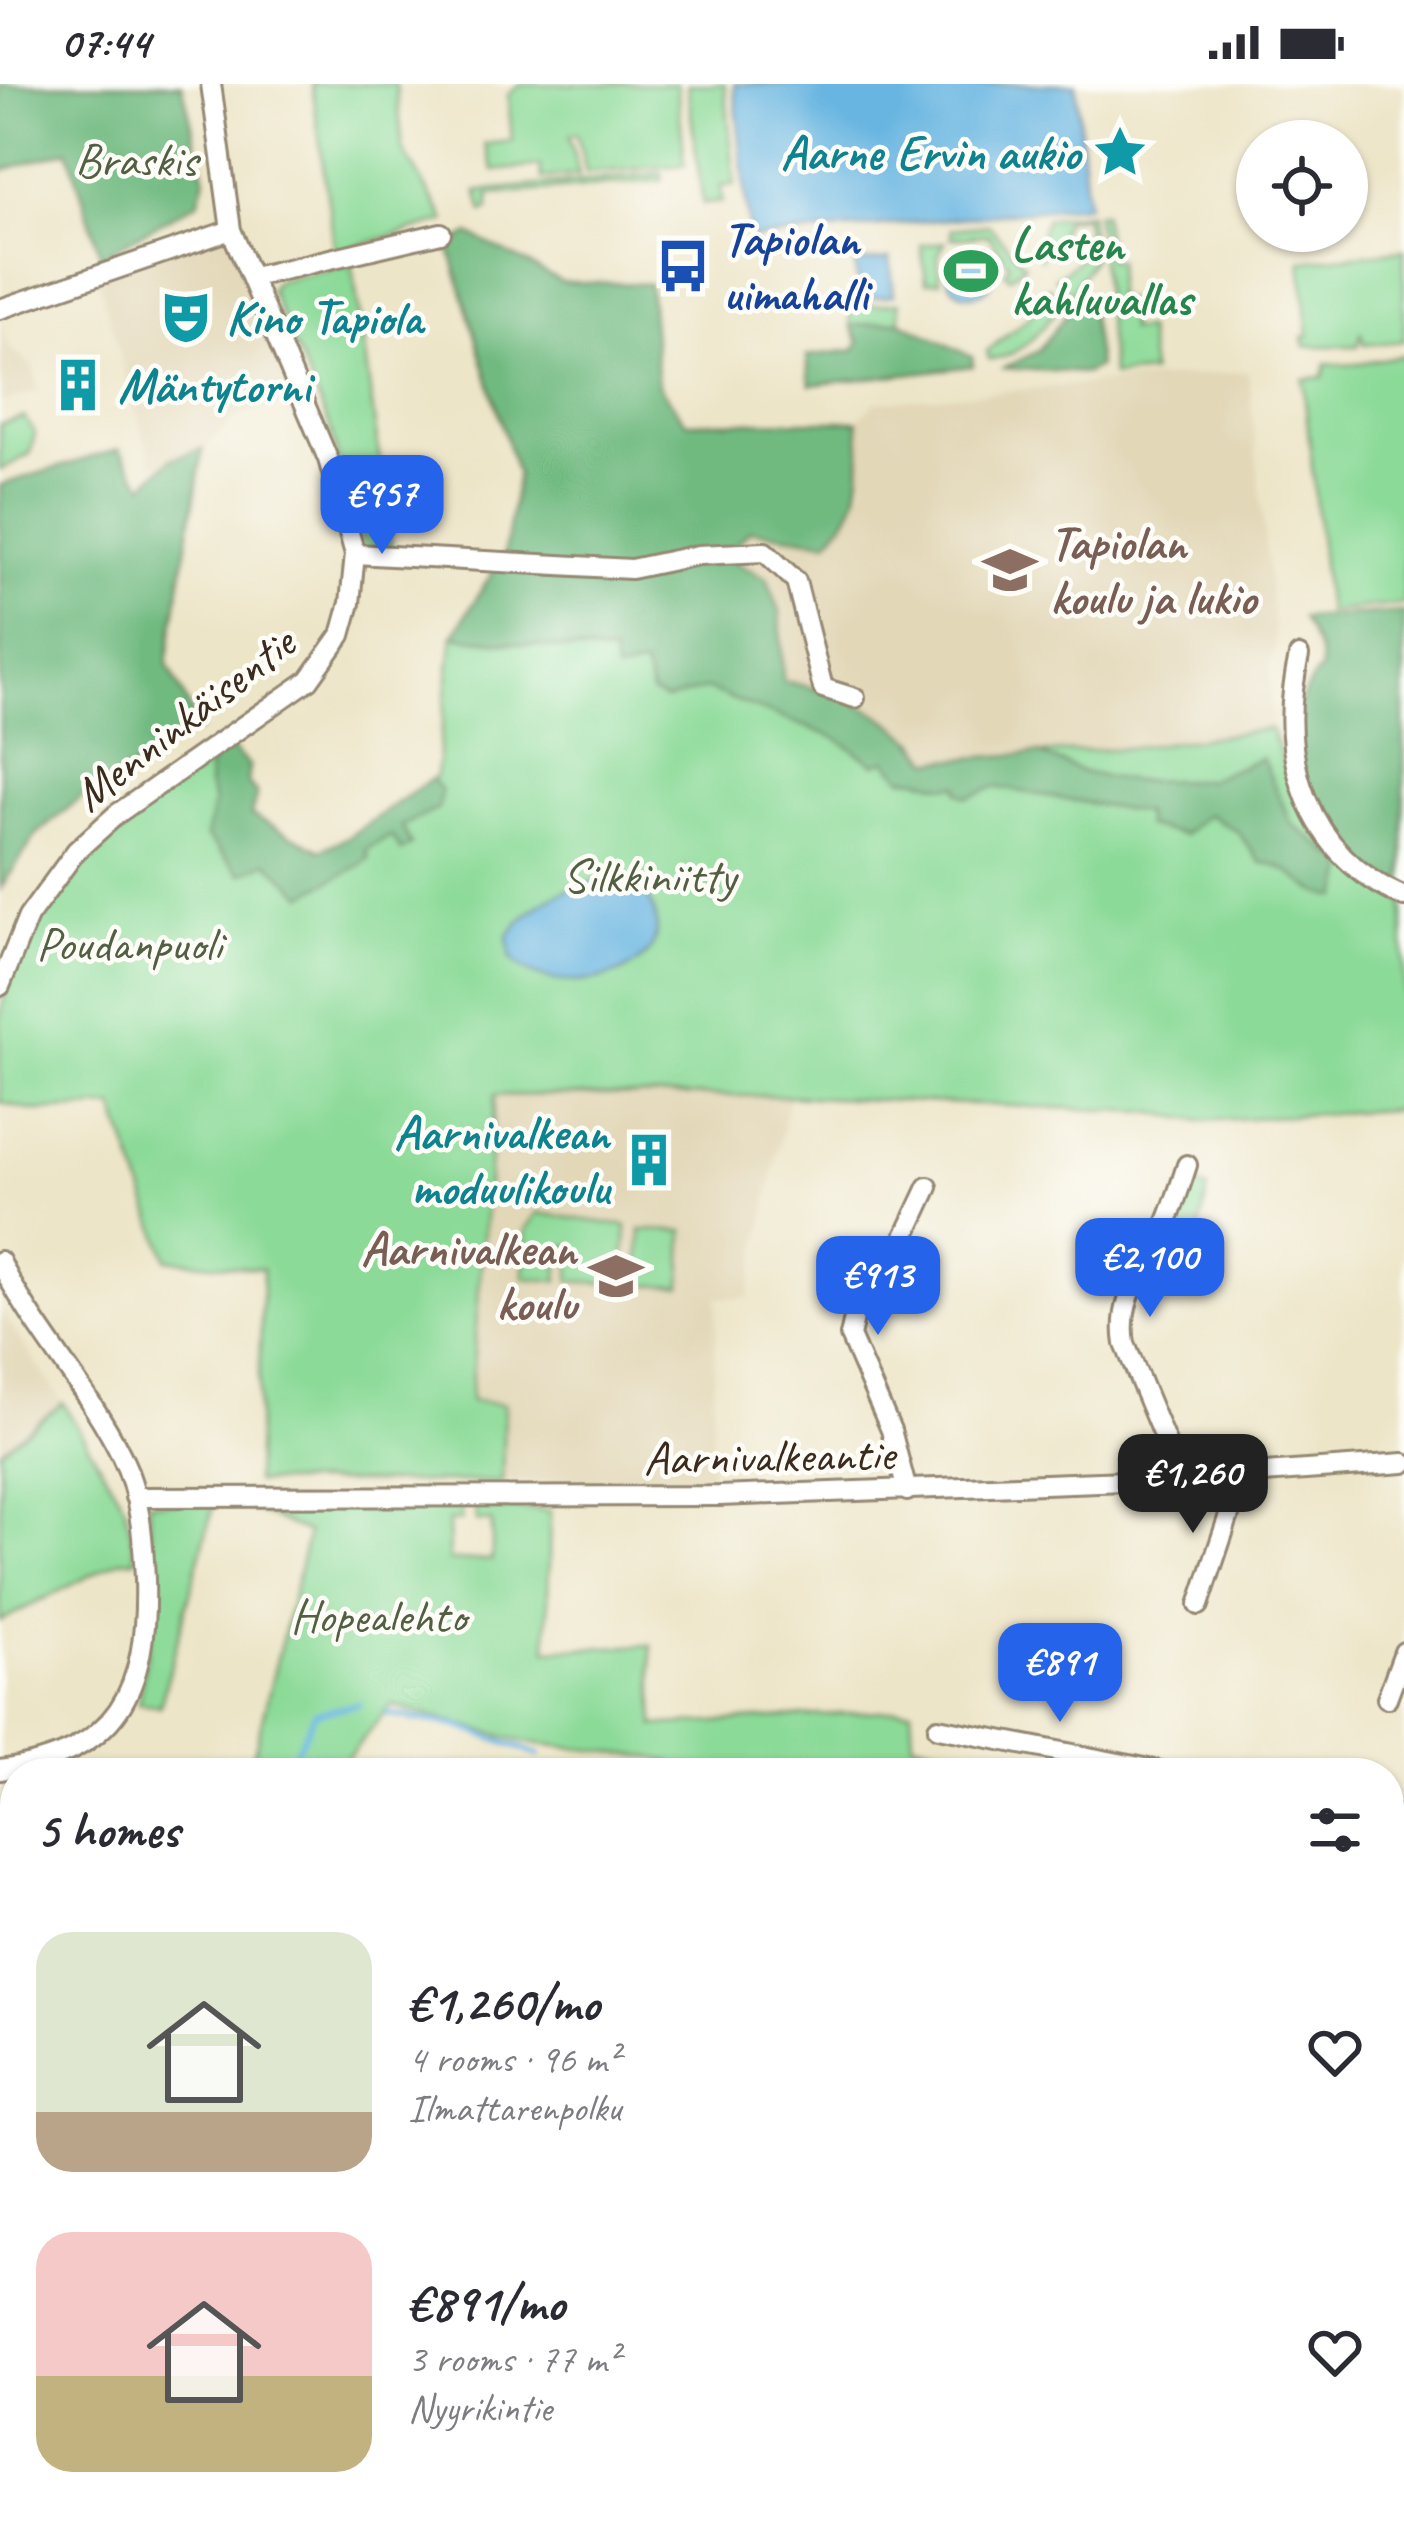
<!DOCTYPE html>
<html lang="en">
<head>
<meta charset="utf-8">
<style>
	body { margin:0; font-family:Caveat,sans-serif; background:#f7f7f7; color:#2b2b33; height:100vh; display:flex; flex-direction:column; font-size:45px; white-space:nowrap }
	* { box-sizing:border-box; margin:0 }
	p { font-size:39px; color:#7c7c81 }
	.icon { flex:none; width:66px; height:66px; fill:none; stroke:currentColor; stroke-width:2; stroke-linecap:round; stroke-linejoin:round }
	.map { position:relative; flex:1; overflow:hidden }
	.details { position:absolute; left:0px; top:1674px; width:1404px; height:768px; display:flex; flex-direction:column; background:#fff; border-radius:48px 48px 0 0; box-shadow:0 3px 9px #0004 }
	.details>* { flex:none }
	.buttons { position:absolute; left:1236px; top:36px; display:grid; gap:24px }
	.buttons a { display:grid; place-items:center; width:132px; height:132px; border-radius:50%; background:#fff; box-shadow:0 3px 9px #0004; font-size:60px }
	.price { position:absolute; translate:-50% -102px; padding:0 27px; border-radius:24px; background:#2563eb; color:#fff; font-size:39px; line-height:78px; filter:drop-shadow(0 3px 6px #0008) }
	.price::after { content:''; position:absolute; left:50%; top:72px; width:36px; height:27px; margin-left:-18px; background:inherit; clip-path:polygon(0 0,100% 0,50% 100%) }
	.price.current { background:#222; color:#fff }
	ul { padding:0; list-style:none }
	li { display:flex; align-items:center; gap:36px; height:300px; padding:0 36px }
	li span { display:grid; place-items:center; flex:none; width:336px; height:240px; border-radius:36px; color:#555 }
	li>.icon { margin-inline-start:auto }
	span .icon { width:144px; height:144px; fill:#fffc; stroke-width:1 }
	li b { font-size:51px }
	h2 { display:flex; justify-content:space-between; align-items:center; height:144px; padding:0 36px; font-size:51px }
	.status { display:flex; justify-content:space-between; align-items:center; height:84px; padding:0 60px; background:#fff; direction:ltr }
	.status svg { height:33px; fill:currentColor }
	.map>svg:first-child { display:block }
	.built { fill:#e2d7b7 }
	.green { fill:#8bda98; stroke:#63825b; stroke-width:3 }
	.forest { fill:#70ba80; stroke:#56724f; stroke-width:3 }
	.water { fill:#67b5e1; stroke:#517080; stroke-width:3 }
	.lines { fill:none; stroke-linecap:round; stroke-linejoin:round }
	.stream { stroke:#67b5e1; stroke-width:6 }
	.minor-casing { stroke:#948873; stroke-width:24 }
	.tertiary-casing { stroke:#948873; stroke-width:27 }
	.secondary-casing { stroke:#948873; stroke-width:30 }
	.trunk-casing { stroke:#948873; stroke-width:36 }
	.minor { stroke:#fff; stroke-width:18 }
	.tertiary { stroke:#fff; stroke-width:21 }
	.secondary { stroke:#fff; stroke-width:24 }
	.trunk { stroke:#fff; stroke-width:30 }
	.labels { text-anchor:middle; stroke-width:9; stroke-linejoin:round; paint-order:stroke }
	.culture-label { font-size:48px; font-weight:bold; fill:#0d838f; stroke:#fdfcf7; text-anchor:end }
	.park-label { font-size:48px; fill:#535f43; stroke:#fdfcf7 }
	.transit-label { font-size:48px; font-weight:bold; fill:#164399; stroke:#fdfcf7; text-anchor:start }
	.leisure-label { font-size:48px; font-weight:bold; fill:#27864d; stroke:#fdfcf7; text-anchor:start }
	.education-label { font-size:48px; font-weight:bold; fill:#785e54; stroke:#fdfcf7; text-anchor:start }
	.street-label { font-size:48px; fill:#3b2a1e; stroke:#fdfcf7 }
</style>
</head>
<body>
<div class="status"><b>07:44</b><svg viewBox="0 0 49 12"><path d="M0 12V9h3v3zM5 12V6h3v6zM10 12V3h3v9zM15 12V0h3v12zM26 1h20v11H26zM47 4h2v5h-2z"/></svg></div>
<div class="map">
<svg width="1404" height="2442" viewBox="0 0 1404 2442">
	<rect width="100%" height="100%" fill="#fdfcf7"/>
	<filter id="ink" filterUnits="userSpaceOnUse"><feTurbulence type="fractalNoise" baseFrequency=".00833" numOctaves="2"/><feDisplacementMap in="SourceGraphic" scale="24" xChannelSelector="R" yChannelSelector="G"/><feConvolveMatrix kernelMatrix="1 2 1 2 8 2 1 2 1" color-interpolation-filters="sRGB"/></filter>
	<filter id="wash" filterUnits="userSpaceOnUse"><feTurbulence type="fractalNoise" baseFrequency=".004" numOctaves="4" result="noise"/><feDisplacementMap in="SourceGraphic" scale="48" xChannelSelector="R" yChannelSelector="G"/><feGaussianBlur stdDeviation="2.7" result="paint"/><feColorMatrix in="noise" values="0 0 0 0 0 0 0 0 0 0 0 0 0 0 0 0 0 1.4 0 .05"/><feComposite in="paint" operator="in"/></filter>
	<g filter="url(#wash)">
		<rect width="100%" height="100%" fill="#ede5c8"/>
		<path class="built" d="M 231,146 L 295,317 L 237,332 L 203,365 L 152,381 L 97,191 Z
			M 0,234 L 8,262 L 33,283 L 39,307 L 0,319 Z
			M 1248,287 L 1275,559 L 1270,581 L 1271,645 L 1129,664 L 931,677 L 916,657 L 839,608 L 783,597 L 780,527 L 767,494 L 736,479 L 735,461 L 750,446 L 827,457 L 864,402 L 858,337 L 874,318 Z
			M 494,1011 L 789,1012 L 748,1214 L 717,1213 L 710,1398 L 502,1398 L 504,1321 L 470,1318 Z
			M 0,1226 L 63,1319 L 0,1366 Z
			M 307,2427 L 715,2427 L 713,2442 L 312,2442 Z"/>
		<path class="green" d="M 312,0 L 396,0 L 403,66 L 446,137 L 335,168 Z
			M 520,0 L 677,0 L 685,81 L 586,89 L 577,50 L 569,51 L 579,91 L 542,94 L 540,82 L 494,87 L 485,60 L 512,57 L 508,11 Z
			M 687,0 L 725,0 L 735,101 L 721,102 L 722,118 L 703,120 Z
			M 662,89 L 662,96 L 489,111 L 489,126 L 483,128 L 477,107 Z
			M 1089,129 L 1093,174 L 1070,211 L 1055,194 C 1076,177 1093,175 1084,132 L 1065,135 L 1058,154 L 1040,166 L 1041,176 C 1035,163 1041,149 1045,135 Z
			M 1103,129 L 1108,176 L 1117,176 L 1115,215 L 1126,215 L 1129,246 L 1146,245 L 1151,289 L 1112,292 L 1096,130 Z
			M 989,141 L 1025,181 L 1010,193 L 1005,189 L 1009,179 L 988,151 L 951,154 L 951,145 Z
			M 945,158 L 938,172 L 940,197 L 926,198 L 921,161 Z
			M 1404,166 L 1404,257 L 1364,261 L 1361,247 L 1358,262 L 1305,262 L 1303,253 L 1309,252 L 1301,177 Z
			M 352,180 L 392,462 L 363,465 L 329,341 L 270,206 L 276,197 Z
			M 1049,203 L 1060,219 C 1047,242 1017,277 989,275 L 987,267 L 1028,234 Z
			M 899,219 L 900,237 L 851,242 L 849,223 Z
			M 1404,271 L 1404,520 L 1327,528 L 1303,295 L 1323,293 L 1326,279 L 1348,281 Z
			M 24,333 L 35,349 L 30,370 L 0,386 L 0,340 Z
			M 453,552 L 614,571 L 839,608 L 916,657 L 931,677 L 1130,664 L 1271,645 C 1307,742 1309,762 1404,813 L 1404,1025 L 1200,1037 L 1148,1028 L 790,1012 L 495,1011 L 470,1317 L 504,1320 L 502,1398 L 255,1398 L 263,1185 L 167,1175 L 114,1023 L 33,1027 L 0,1018 C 0,992 0,962 0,936 C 19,804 130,731 231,665 L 249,682 L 247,699 L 257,710 L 251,731 L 321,766 L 350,752 L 436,692 Z
			M 1188,1101 L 1208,1105 L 1195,1164 L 1174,1155 Z
			M 537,1129 L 627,1142 L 623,1200 L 570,1197 L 571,1161 L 560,1164 L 558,1197 L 524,1194 L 526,1146 Z
			M 641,1146 L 684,1147 L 682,1202 L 639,1201 Z
			M 63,1319 L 125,1422 L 136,1475 L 121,1476 L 0,1537 L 0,1366 Z
			M 148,1418 L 214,1419 L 160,1622 L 138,1619 L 156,1519 Z
			M 248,1418 L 461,1421 L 461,1437 L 448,1438 L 449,1477 L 492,1476 L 492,1438 L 476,1437 L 475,1422 L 550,1427 L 547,1566 L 651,1561 L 655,1642 L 911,1625 L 913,1658 L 1091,1689 L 673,1689 L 671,1678 L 650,1673 L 524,1658 L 391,1621 L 335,1689 L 249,1689 L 308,1449 L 247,1423 Z
			M 1404,2140 L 1404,2442 L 1175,2442 L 1183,2440 L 1184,2427 L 1389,2427 L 1389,2144 Z
			M 162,2427 L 200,2427 L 205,2442 L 150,2442 L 149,2434 Z"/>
		<path class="forest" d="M 0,0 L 182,0 L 205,95 L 198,118 L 101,172 L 68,66 L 0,87 Z
			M 470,150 L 562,198 L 649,200 L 658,301 L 686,338 L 858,337 C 862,386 866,421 827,457 L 750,446 L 735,461 L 736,479 L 767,494 L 780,528 L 783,597 C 839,608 896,630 931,677 L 1039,669 L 1085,689 L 1131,697 L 1207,696 L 1262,674 L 1291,739 L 1347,782 L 1339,813 C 1306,813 1292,778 1261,779 L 1238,748 L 1207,730 L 1183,751 L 1146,742 L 1144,729 L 995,703 L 967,713 L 958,708 L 958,701 C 939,705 924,692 903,694 L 886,676 L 875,680 L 836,654 L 705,605 L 666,616 L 652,609 L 644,582 L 615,588 L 613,570 L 453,552 L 504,470 L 517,392 L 449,162 Z
			M 1075,219 L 1090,226 L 1098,283 L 1086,289 L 1004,284 L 1038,267 Z
			M 900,237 L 972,273 L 973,282 L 810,301 L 807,272 L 855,266 L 859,258 L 851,242 Z
			M 119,365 L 144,401 L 171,375 L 203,365 L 167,579 L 200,645 L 80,714 L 37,750 L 0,805 L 0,401 Z
			M 1404,528 L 1404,803 C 1329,775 1257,653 1321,585 L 1320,570 L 1302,534 Z
			M 231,665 L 249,682 L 247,699 L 257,710 L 251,731 L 321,766 L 350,752 L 432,695 L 441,707 L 438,725 L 402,742 L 411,761 L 401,767 L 391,752 L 366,766 L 369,774 L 362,780 L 304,811 L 267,778 L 241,790 L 206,752 L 214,718 L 208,701 L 210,678 Z
			M 0,1814 L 15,1817 L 15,2232 L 0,2199 Z
			M 1404,2140 L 1404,2188 L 1389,2185 L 1389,2144 Z
			M 84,2427 L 123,2427 L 125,2442 L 87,2442 Z
			M 1184,2427 L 1309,2427 L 1306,2442 L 1175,2442 L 1183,2440 Z
			M 1063,2430 L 1077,2431 L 1174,2442 L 1060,2442 Z"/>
		<path class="water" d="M 734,0 L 1076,0 L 1087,121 L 750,155 Z
			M947 187a24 24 0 1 1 48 0a24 24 0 1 1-48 0Z
			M 890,175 L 894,211 L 859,215 L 855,179 Z
			M 621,795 L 636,799 C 712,883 561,927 511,875 L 508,852 C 535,815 576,797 621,795 Z"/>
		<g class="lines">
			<path class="stream" d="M 387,1630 L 458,1642 L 539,1671
				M 285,1689 L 315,1629 L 359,1620
				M 15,2010 L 15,2051
				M 0,2075 L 15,2078
				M 89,2427 L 91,2442
				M 1316,2427 L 1330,2442"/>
		</g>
	</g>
	<g filter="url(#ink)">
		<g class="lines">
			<defs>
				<path id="minor" d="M 253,193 L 441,149
					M 0,225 L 231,146
					M 355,470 L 631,485 L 698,471 L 765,468 L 796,497 L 823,604 L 855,614
					M 1299,572 C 1276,671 1305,770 1404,813
					M 0,902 L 28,833 L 76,767 L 117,730 L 309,596 L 341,551 L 350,519 L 355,470 L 328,375 L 231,146 L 211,0
					M 0,1177 C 33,1246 87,1302 121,1371 C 140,1409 143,1453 145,1495 C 148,1607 119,1669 0,1686
					M 1181,1395 L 1125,1260 C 1117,1212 1146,1185 1164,1145 C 1173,1124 1180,1103 1187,1081
					M 907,1407 L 891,1346 L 850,1252 L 856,1226 L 893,1178 L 928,1103
					M 135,1413 L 719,1412 L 1181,1395 L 1404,1379
					M 1199,1521 L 1232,1422 L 1233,1392
					M 1387,1614 L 1404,1568
					M 938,1644 L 1171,1689
					M 1389,1730 L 1404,1732
					M 450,2442 L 495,2427"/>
				<path id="tertiary" d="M 1029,2442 L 1032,2427"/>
				<path id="secondary" d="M 1389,2089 L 1404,2086
					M 1389,2113 L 1404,2110
					M 0,2283 L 15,2276"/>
				<path id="trunk" d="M 0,2306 L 15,2355
					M 37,2427 L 41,2442
					M 59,2427 L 63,2442"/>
			</defs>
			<use href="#minor" class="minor-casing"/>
			<use href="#tertiary" class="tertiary-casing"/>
			<use href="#secondary" class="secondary-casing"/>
			<use href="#trunk" class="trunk-casing"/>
			<use href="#minor" class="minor"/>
			<use href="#tertiary" class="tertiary"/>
			<use href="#secondary" class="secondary"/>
			<use href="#trunk" class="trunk"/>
		</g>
	</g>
	<defs>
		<symbol id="sight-bare" viewBox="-9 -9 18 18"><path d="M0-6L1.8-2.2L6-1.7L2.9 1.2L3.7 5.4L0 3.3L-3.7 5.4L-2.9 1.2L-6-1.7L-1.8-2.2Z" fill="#0f9aa8" stroke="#fdfcf7" stroke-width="2.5" paint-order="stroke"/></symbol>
		<symbol id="bus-bare" viewBox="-9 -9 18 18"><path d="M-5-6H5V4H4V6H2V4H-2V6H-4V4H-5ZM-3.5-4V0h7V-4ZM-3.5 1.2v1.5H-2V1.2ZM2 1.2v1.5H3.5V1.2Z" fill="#1a4fb4" stroke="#fdfcf7" stroke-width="2.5" paint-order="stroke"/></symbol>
		<symbol id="stadium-bare" viewBox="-9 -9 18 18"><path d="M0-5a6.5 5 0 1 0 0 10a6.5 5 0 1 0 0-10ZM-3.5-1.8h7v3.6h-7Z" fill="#2e9e5b" stroke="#fdfcf7" stroke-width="2.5" paint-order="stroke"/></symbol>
		<symbol id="theatre-bare" viewBox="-9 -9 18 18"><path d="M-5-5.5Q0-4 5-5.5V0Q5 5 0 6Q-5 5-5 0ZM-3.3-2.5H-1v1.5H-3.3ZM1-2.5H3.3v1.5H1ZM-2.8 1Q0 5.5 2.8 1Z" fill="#0f9aa8" stroke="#fdfcf7" stroke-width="2.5" paint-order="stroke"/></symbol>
		<symbol id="building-bare" viewBox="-9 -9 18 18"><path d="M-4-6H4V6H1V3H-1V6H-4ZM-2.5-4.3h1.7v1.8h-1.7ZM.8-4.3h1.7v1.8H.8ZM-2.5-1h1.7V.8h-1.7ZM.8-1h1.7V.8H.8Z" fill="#0f9aa8" stroke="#fdfcf7" stroke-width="2.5" paint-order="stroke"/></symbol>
		<symbol id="school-bare" viewBox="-9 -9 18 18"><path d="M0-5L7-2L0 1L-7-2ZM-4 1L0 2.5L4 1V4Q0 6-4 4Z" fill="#8d6e63" stroke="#fdfcf7" stroke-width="2.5" paint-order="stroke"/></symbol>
	</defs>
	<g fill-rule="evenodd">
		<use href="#sight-bare" x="1082" y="30" width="76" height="76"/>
		<use href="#bus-bare" x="645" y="144" width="76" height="76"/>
		<use href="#stadium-bare" x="933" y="149" width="76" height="76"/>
		<use href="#theatre-bare" x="148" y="195" width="76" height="76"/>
		<use href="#building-bare" x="40" y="263" width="76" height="76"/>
		<use href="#school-bare" x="972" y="448" width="76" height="76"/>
		<use href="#building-bare" x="611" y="1038" width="76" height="76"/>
		<use href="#school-bare" x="578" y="1154" width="76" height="76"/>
	</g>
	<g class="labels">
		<g class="culture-label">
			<text x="1080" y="85">Aarne Ervin aukio</text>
			<text x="226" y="250" text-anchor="start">Kino Tapiola</text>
			<text x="118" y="318" text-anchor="start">Mäntytorni</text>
			<text x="609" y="1065">Aarnivalkean<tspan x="609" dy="55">moduulikoulu</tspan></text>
		</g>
		<g class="park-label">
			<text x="136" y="92">Braskis</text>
			<text x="649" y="808">Silkkiniitty</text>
			<text x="129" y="876">Poudanpuoli</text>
			<text x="378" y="1548">Hopealehto</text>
		</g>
		<g class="transit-label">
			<text x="723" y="171">Tapiolan<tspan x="723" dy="55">uimahalli</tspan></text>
		</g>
		<g class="leisure-label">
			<text x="1011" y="176">Lasten<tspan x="1011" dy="55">kahluuallas</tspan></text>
		</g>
		<g class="education-label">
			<text x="1050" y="475">Tapiolan<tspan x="1050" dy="55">koulu ja lukio</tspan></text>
			<text x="576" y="1181" text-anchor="end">Aarnivalkean<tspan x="576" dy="55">koulu</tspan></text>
		</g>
		<g class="street-label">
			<text transform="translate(183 634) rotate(-38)" y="17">Menninkäisentie</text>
			<text transform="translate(769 1371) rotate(-1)" y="17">Aarnivalkeantie</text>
		</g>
	</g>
</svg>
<div class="buttons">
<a><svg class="icon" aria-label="locate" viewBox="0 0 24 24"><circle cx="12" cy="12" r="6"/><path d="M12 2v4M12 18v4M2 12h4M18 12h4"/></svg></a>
</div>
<b class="price" style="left:382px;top:473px">€957</b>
<b class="price" style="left:1150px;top:1236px">€2,100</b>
<b class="price" style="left:878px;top:1254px">€913</b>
<b class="price current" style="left:1193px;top:1452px">€1,260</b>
<b class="price" style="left:1060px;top:1641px">€891</b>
<section class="details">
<h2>5 homes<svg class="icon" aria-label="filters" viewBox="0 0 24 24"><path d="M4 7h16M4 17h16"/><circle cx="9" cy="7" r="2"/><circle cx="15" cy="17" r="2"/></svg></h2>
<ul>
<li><span style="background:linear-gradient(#dfe7d0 75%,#b9a48a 0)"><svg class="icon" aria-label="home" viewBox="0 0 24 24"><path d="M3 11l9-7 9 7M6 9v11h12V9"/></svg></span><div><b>€1,260/mo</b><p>4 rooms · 96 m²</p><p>Ilmattarenpolku</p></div><svg class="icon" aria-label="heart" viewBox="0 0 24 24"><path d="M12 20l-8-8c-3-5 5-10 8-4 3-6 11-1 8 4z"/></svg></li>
<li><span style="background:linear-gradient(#f6c9c9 60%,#c2b280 0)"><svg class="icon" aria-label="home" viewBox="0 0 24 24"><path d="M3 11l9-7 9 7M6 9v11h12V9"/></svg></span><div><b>€891/mo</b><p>3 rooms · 77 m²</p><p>Nyyrikintie</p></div><svg class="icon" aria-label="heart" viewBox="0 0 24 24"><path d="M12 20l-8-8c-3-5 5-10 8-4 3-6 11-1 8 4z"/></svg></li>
</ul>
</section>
</div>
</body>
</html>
